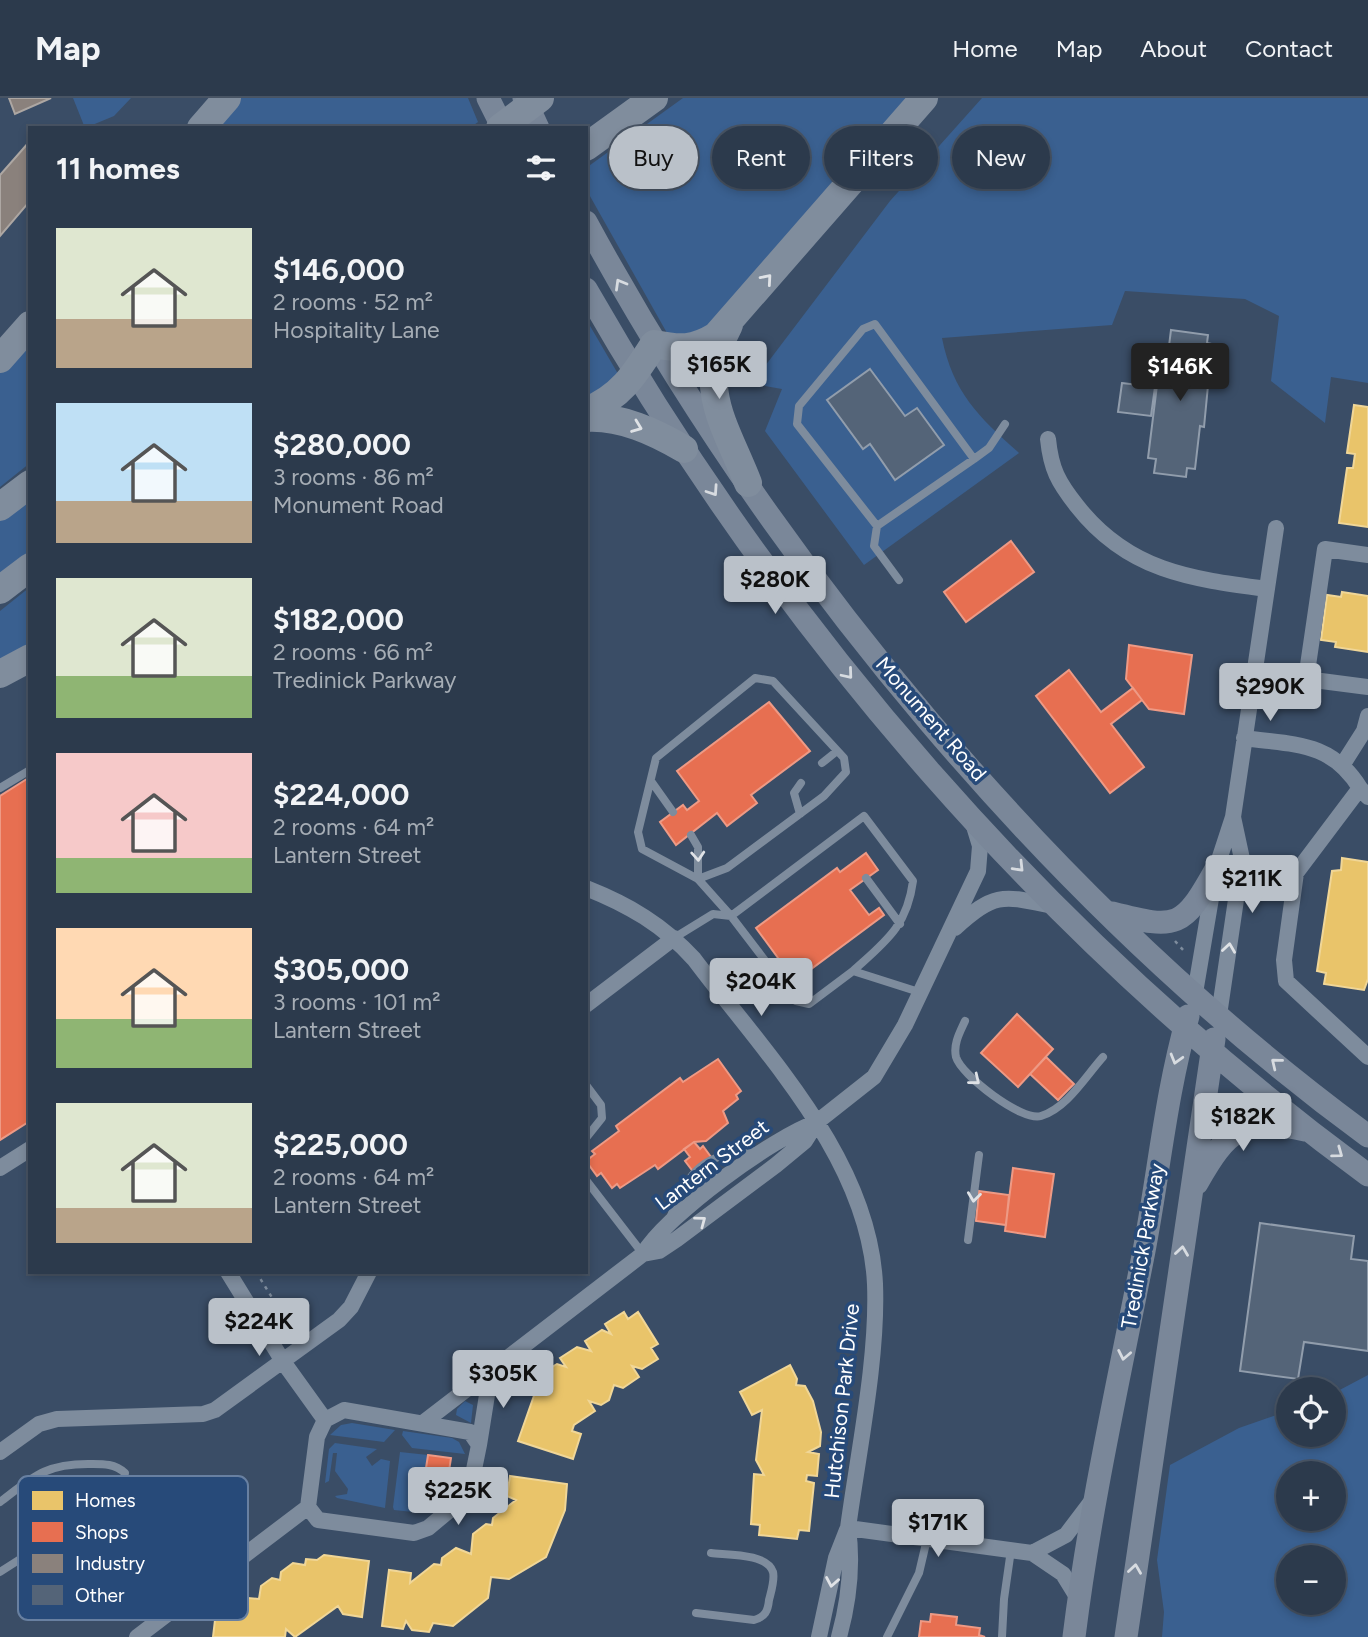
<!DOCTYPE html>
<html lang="en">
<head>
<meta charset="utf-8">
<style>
	body { margin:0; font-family:Figtree,sans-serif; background:#384556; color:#f1f3f6; height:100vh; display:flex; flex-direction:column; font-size:26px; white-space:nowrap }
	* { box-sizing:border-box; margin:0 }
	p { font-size:23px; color:#a6adb5 }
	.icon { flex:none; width:38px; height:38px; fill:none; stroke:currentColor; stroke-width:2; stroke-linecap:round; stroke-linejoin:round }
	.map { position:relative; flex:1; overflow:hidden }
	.panel { position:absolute; left:28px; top:28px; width:560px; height:1148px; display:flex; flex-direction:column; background:#2c3a4c; border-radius:0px; box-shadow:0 4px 10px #0003,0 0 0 2px #485464 }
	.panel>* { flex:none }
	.top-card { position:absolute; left:609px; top:28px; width:653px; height:63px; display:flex; gap:14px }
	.buttons { position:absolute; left:1276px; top:1279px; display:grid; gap:14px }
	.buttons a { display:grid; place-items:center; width:70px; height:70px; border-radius:50%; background:#2c3a4c; box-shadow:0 4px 10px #0003,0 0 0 2px #485464; font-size:35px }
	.price { position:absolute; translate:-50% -60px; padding:0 16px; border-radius:7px; background:#bac1c9; color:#111; font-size:23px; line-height:46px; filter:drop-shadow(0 2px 4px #0008) }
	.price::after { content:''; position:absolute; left:50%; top:42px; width:21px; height:16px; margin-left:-10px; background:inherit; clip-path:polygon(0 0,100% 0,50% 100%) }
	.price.active { background:#222; color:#fff }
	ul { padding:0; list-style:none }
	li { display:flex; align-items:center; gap:21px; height:175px; padding:0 28px }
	li span { display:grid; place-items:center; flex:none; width:196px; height:140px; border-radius:0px; color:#555 }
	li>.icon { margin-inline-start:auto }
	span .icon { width:84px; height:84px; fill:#fffc; stroke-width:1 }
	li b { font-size:30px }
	h2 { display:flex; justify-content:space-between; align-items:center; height:84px; padding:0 28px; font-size:30px }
	.tag { padding:0 24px; border-radius:32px; background:#2c3a4c; box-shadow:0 4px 10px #0003,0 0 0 2px #485464; font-size:24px; line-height:63px }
	.tag.active { background:#bac1c9; color:#111 }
	header { display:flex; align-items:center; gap:42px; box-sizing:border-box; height:98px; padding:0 35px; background:#2c3a4c; border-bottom:2px solid #485464 }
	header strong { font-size:33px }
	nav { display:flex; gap:38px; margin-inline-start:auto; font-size:24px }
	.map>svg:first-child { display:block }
	.green { fill:#3a6090; fill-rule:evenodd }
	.homes { fill:#e9c46a; stroke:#f0d697; stroke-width:2 }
	.shops { fill:#e76f51; stroke:#ee9a85; stroke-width:2 }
	.industry { fill:#8a817c; stroke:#ada7a3; stroke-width:2 }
	.building { fill:#546478; stroke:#919dac; stroke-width:2 }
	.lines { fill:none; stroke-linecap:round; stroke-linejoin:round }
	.path { stroke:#7e8c9d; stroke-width:2.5; stroke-dasharray:3.5 5; stroke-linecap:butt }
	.lane { stroke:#7e8c9d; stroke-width:8 }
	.street { stroke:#7e8c9d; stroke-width:16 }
	.secondary { stroke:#7a8799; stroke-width:23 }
	.highway { stroke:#808d9d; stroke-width:28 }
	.oneway { stroke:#dfe2e6 }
	.oneway2 { stroke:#d7dbe0 }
	.labels { text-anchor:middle; stroke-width:7; stroke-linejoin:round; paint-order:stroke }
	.street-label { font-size:21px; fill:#fff; stroke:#274a79 }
	.key { fill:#274a79; stroke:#6880a1; stroke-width:2 }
	.key-label { font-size:19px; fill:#fff }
</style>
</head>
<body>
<header>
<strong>Map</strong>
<nav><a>Home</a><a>Map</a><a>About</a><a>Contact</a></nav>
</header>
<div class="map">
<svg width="1368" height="1539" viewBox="0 0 1368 1539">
	<rect width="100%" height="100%" fill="#3a4d66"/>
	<path class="green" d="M 73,0 L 131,0 L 114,18 L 85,30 Z
		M 237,0 L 468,0 L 478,24 L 470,30 L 210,30 Z
		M 683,0 L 915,0 L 700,238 L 667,235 L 586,91 L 586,70 Z
		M 982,0 L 1368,0 L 1368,285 L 1331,279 L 1325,325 L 1271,283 L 1279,218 L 1245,201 L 1125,193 L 1112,227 L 942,240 C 953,295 979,319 1019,355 L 864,467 L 765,333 L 782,291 L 765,288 L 759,276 L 890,103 Z
		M 586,221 L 621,281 L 586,306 Z
		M 30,237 L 30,365 L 0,389 L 0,271 Z
		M 30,397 L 30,456 L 0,479 L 0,420 Z
		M 30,489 L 30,555 L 0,570 L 0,513 Z
		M 1368,1277 L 1368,1539 L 1162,1539 L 1164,1514 L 1157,1462 L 1170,1367 L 1239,1330 L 1288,1313 L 1288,1337 L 1334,1337 L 1334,1295 ZM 1288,1376 L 1334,1376 L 1334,1421 L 1288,1421 ZM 1288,1460 L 1334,1460 L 1334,1505 L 1288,1505 Z
		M 465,1303 L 473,1307 L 471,1325 L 456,1317 L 457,1311 Z
		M 352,1325 L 395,1332 L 384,1344 L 330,1337 L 341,1327 Z
		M 403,1333 L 452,1340 L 459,1344 L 465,1356 L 412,1350 L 402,1337 Z
		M 335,1345 L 377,1351 L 366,1359 L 372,1368 L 381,1361 L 390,1363 L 385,1410 L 337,1400 L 335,1398 L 347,1396 L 348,1391 L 335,1373 L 337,1355 L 333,1355 L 329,1383 L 325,1385 L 329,1351 Z
		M 400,1354 L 428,1357 L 423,1397 L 433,1398 L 413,1414 L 394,1412 L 393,1409 Z"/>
	<path class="homes" d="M 1354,307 L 1368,309 L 1368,429 L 1339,425 L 1347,370 L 1353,370 L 1355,356 L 1347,355 Z
		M 1342,494 L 1368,498 L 1368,554 L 1335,549 L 1336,544 L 1321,542 L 1327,497 L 1341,499 Z
		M 1342,760 L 1368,764 L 1368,881 L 1364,892 L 1324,886 L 1326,875 L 1317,873 L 1332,773 L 1341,772 Z
		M 624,1214 L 628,1221 L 638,1214 L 658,1246 L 651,1250 L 658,1261 L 642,1271 L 632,1268 L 639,1279 L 623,1290 L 614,1287 L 609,1302 L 601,1307 L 589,1303 L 595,1313 L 574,1327 L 572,1333 L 581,1336 L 573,1361 L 518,1343 L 542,1275 L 557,1266 L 566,1269 L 560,1260 L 577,1249 L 591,1253 L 585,1243 L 602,1232 L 611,1236 L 605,1226 Z
		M 790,1267 L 797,1281 L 796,1287 L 805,1288 L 813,1303 L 821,1334 L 820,1348 L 808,1354 L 819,1356 L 817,1378 L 807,1377 L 806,1383 L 814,1385 L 809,1433 L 799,1432 L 797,1441 L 759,1437 L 760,1427 L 751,1426 L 754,1376 L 764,1377 L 756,1362 L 762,1312 L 752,1317 L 740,1294 Z
		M 510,1378 L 567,1386 L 565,1412 L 546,1459 L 509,1481 L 491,1479 L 488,1500 L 453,1528 L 433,1525 L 429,1534 L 412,1532 L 406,1523 L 403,1531 L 382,1528 L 389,1472 L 411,1475 L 410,1485 L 434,1466 L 441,1467 L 442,1460 L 456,1450 L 471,1456 L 473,1436 L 486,1426 L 492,1427 L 493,1420 L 516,1402 L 507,1398 Z
		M 324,1457 L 369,1463 L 362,1519 L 343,1516 L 338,1508 L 295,1539 L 286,1531 L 285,1539 L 213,1539 L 215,1522 L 227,1514 L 235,1515 L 236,1508 L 248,1500 L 259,1501 L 261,1488 L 272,1480 L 280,1482 L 281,1474 L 293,1465 L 305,1467 L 306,1461 L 317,1462 Z"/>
	<path class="shops" d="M 1011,443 L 1034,474 L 966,524 L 944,494 Z
		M 1129,547 L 1192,557 L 1184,616 L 1149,611 L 1142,602 L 1126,581 Z
		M 1069,572 L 1101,614 L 1133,590 L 1142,602 L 1111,626 L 1144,669 L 1110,695 L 1036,598 Z
		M 769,604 L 810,653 L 751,697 L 757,705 L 727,728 L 717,715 L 676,747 L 660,724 L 683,707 L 687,712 L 699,703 L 677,673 Z
		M 30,679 L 30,1023 L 0,1042 L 0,698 Z
		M 866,755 L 878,772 L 850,792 L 869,817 L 879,810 L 884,817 L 795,883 L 756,830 L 837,770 L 840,774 Z
		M 1017,916 L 1053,951 L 1018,989 L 981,955 Z
		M 1046,959 L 1074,986 L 1058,1002 L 1030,976 Z
		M 718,961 L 741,993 L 736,997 L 738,1001 L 723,1013 L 728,1025 L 706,1043 L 694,1044 L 658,1071 L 655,1067 L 620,1090 L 617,1086 L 612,1090 L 601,1075 L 597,1078 L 586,1063 L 595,1056 L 592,1053 L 619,1033 L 616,1028 L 680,980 L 683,984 Z
		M 694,1044 L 700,1051 L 703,1048 L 719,1070 L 701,1084 L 685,1063 L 690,1059 L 684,1051 Z
		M 1013,1070 L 1054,1076 L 1045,1139 L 1005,1133 Z
		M 979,1093 L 1009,1097 L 1006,1127 L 976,1123 Z
		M 428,1357 L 451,1360 L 449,1373 L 426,1370 Z
		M 931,1516 L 957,1519 L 956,1527 L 980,1530 L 979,1537 L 985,1539 L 919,1539 L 921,1523 L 930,1524 Z"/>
	<path class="industry" d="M 9,0 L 51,0 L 15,16 Z
		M 30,43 L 30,103 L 0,138 L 0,77 Z"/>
	<path class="building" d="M 1171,232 L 1208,237 L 1207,245 L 1212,246 L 1204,329 L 1200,328 L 1195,371 L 1187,370 L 1186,379 L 1154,375 L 1156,361 L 1148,360 L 1162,247 L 1169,248 Z
		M 870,271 L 905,318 L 917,310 L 944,347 L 895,382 L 870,346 L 863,351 L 827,302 Z
		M 1122,285 L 1155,289 L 1151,318 L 1118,314 Z
		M 1260,1125 L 1354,1138 L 1351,1161 L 1368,1163 L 1368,1253 L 1304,1244 L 1298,1281 L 1240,1273 Z"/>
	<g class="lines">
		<path class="path" d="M 1175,843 L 1184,853
			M 256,1174 L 295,1236"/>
		<path class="lane" d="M 877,428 L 974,361
			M 899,482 L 874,448 L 877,428 L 797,326 L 799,308 L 863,231 L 875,226 L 974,361 L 989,350 L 1005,326
			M 822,665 L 837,653
			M 651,683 L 673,714
			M 0,690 L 30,672
			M 800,716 L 794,695 L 801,685
			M 691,737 L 698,749 L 698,781 L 727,770 L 824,698 L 846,674 L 844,660 L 773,583 L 755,580 L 656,660 L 638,734 L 642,751 L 698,781 L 731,818 L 864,718 L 913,783 C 907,829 885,844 853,873
			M 866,780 L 900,826
			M 674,840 L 713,816 L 731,818 L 796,903 L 809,906 L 853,873 L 919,894
			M 965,923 C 960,934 953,946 956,959 C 961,977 1022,1024 1041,1018 C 1067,1010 1085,979 1103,959
			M 586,987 L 601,1007 L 602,1020 L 586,1040
			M 586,1082 L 643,1156
			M 670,1120 C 690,1071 701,1056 756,1053
			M 968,1142 L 979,1057
			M 0,1404 C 33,1379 45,1366 88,1366 C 102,1366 114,1365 125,1375 L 123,1383 L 117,1389 L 50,1442 L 0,1474
			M 696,1515 L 754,1522 C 765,1519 768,1513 769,1502 C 771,1494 775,1482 773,1474 C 767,1455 727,1457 711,1455
			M 887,1539 L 919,1475 L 927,1441
			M 1002,1539 L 1004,1501 L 1011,1452"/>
		<path class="street" d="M 1048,341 C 1051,371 1058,384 1077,408 C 1128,473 1190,481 1267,491
			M 1368,457 L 1325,451 L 1306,581 L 1368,589
			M 1244,640 C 1294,647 1331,643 1360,690
			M 1343,666 L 1364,633 L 1368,618
			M 1368,699 L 1360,690 L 1296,775 L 1284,862 L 1286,883 L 1368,959
			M 586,790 C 629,807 663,827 694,861 C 766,957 869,1061 875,1186 C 878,1261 858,1355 848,1430 C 853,1467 849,1503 839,1539
			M 955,830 C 997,792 1004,798 1057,809
			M 1195,895 L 1216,771 L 1233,719 L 1276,430
			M 586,907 L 674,840
			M 1219,917 L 1242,761 L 1233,719
			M 0,1070 L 30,1051
			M 643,1156 L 659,1153 L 677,1141 L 776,1067 L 805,1043 L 817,1024 L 874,979 L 905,927 L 978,773 L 980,748 L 973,725
			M 228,1174 L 284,1265 L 325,1322
			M 344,1312 L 470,1334 L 479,1347 L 469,1396 L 428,1430 L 414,1435 L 318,1422 L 308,1409 L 317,1339 L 325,1322 Z
			M 424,1324 L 643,1156 C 668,1116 772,1040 817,1024
			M 479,1347 L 491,1272
			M 0,1354 L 39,1326 L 57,1321 L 203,1316 L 215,1312 L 339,1222 L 351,1209 L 369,1174
			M 848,1430 L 1032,1455 L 1063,1476 L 1079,1502
			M 1032,1455 L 1066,1437 L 1094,1400
			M 137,1539 L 308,1409
			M 819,1539 L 836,1460 L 847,1432"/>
		<path class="secondary" d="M 488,0 L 503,30
			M 524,0 L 538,30
			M 586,124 C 773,468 1052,806 1368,1038
			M 586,191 C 782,534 1049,843 1368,1077
			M 1112,815 C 1178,832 1183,830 1216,771
			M 1197,1085 C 1227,1032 1242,1018 1305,1032
			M 1074,1539 C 1090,1409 1119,1281 1144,1153 C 1159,1074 1166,995 1188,918
			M 1126,1539 L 1214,941"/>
		<path class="highway" d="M 201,30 L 227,0
			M 500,30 L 540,0
			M 586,49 L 654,0
			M 729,227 C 695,289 725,326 748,385
			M 0,261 L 30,227
			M 586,313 C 621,299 635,276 654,246 C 680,251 693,252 716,238 L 924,0
			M 586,320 C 621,318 655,334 684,351
			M 0,409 L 30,386
			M 0,492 L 30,469
			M 0,576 L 30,560"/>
	</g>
	<defs><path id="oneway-chevron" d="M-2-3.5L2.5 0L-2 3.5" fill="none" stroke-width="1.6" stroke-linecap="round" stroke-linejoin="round" transform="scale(1.75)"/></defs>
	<g class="oneway">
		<use href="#oneway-chevron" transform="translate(767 181) rotate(-49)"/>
		<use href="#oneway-chevron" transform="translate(637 329) rotate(21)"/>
		<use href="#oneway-chevron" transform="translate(698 758) rotate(86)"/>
		<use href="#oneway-chevron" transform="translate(1229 850) rotate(-82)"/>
		<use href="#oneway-chevron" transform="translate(975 982) rotate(39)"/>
		<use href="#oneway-chevron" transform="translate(974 1099) rotate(97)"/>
		<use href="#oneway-chevron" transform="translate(701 1123) rotate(-37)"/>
		<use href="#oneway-chevron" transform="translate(832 1484) rotate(100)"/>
	</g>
	<g class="oneway2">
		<use href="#oneway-chevron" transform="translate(620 186) rotate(-120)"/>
		<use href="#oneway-chevron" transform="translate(713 393) rotate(56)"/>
		<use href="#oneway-chevron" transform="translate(848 576) rotate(50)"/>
		<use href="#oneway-chevron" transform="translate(1019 769) rotate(46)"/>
		<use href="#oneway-chevron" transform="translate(1176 961) rotate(106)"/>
		<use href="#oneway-chevron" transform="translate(1276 965) rotate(-141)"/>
		<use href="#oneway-chevron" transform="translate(1338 1055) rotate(36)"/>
		<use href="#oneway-chevron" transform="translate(1182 1153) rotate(-82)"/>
		<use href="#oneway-chevron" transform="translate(1124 1257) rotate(101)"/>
		<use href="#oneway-chevron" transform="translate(1135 1471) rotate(-82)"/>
	</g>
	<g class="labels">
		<g class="street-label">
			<text transform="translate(931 621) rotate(49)" y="7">Monument Road</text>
			<text transform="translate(712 1067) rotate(-37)" y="7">Lantern Street</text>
			<text transform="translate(1143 1148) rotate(-80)" y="7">Tredinick Parkway</text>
			<text transform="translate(842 1303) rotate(-84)" y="7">Hutchison Park Drive</text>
		</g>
	</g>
	<rect x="18" y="1378" width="230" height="144" rx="10" class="key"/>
	<rect x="32" y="1393" width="31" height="19" fill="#e9c46a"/>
	<rect x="32" y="1424" width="31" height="20" fill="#e76f51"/>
	<rect x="32" y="1456" width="31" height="19" fill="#8a817c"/>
	<rect x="32" y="1487" width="31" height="20" fill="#546478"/>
	<g class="key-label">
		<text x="75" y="1409">Homes</text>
		<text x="75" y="1441">Shops</text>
		<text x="75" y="1472">Industry</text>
		<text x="75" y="1504">Other</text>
	</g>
</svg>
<div class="buttons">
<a><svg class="icon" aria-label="locate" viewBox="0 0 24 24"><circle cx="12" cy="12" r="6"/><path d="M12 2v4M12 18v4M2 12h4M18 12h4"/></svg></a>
<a>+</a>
<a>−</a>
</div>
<b class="price" style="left:719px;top:303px">$165K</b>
<b class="price active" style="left:1180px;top:305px">$146K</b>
<b class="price" style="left:775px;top:518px">$280K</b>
<b class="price" style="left:1270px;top:625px">$290K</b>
<b class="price" style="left:1252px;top:817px">$211K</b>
<b class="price" style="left:761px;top:920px">$204K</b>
<b class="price" style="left:1243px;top:1055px">$182K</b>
<b class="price" style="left:259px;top:1260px">$224K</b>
<b class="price" style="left:503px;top:1312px">$305K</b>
<b class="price" style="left:458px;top:1429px">$225K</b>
<b class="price" style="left:938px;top:1461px">$171K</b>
<div class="top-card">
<a class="tag active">Buy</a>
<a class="tag">Rent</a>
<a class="tag">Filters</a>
<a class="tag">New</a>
</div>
<section class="panel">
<h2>11 homes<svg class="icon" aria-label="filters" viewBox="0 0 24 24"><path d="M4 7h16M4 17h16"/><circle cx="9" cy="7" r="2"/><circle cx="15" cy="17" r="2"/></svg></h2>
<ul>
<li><span style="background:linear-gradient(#dfe7d0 65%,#b9a48a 0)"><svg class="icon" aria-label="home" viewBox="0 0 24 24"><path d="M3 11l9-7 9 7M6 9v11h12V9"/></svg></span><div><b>$146,000</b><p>2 rooms · 52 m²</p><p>Hospitality Lane</p></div></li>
<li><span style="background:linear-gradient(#bfe0f5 70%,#b9a48a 0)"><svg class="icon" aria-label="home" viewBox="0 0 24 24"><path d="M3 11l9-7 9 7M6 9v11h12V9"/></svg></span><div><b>$280,000</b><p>3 rooms · 86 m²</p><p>Monument Road</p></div></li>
<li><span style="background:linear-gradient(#dfe7d0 70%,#8fb573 0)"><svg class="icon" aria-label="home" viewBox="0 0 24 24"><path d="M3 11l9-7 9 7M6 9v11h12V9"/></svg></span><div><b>$182,000</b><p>2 rooms · 66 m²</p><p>Tredinick Parkway</p></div></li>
<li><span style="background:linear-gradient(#f6c9c9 75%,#8fb573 0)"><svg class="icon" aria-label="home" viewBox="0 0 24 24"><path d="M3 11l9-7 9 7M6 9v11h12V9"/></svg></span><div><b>$224,000</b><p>2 rooms · 64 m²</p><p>Lantern Street</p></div></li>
<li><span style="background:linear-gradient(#ffd9b3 65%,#8fb573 0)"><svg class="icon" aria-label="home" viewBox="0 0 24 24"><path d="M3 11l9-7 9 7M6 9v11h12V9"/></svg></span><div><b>$305,000</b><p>3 rooms · 101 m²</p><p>Lantern Street</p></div></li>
<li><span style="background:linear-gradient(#dfe7d0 75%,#b9a48a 0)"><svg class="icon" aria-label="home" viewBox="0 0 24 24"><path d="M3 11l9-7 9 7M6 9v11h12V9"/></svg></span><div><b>$225,000</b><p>2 rooms · 64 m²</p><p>Lantern Street</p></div></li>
</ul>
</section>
</div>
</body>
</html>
